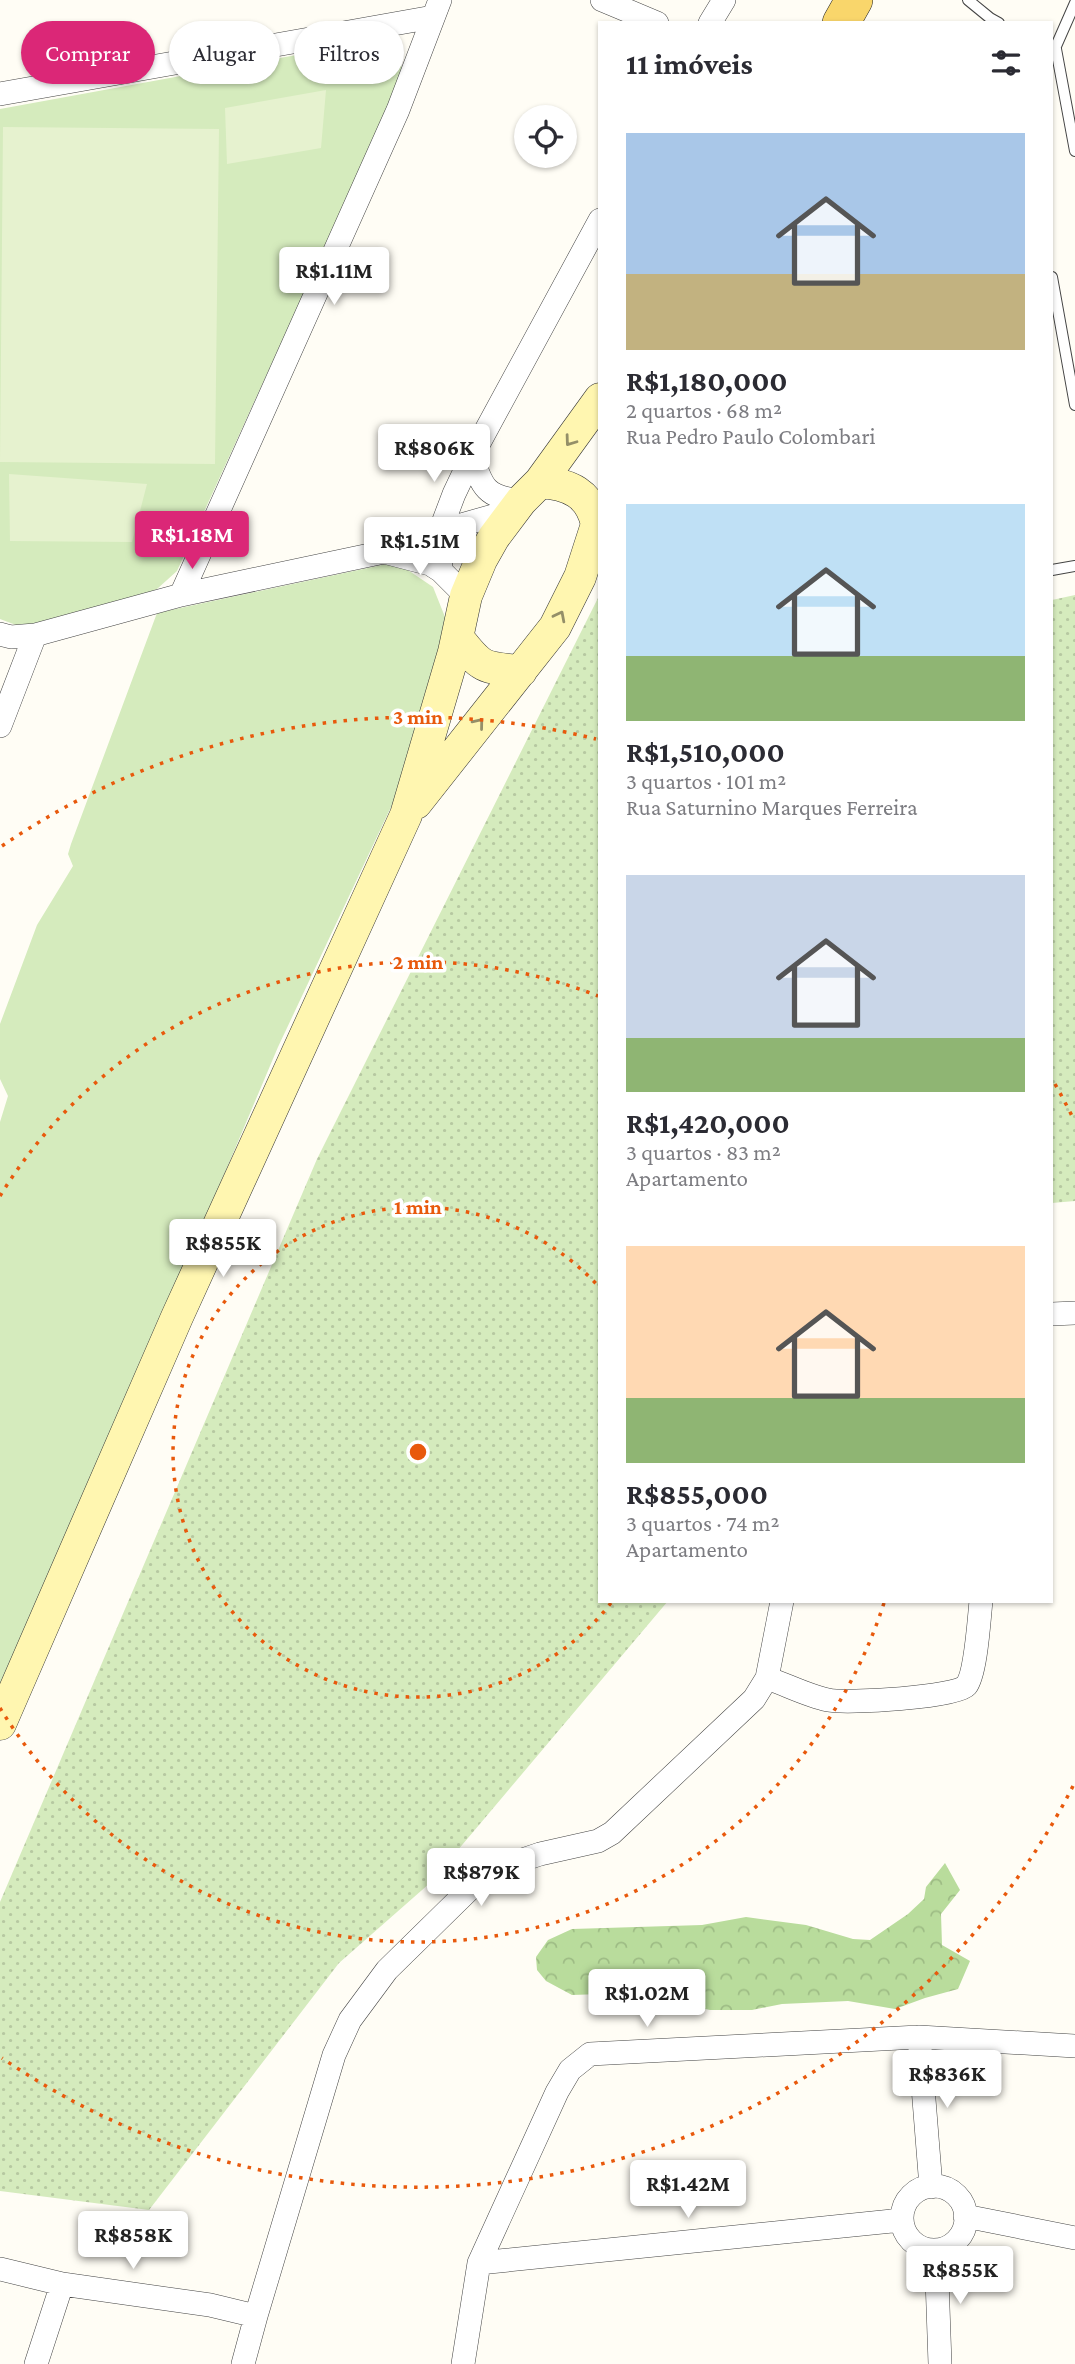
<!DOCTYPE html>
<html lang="pt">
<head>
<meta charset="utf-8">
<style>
	body { margin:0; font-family:"Crimson Pro",serif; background:#f7f7f7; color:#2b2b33; height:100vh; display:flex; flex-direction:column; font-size:26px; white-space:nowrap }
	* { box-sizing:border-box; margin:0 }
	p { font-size:23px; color:#7c7c81 }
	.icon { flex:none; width:38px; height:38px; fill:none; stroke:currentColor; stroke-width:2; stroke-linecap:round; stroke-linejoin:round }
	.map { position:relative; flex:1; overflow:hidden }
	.drawer { position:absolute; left:598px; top:21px; width:455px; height:1582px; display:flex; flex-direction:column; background:#fff; border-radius:0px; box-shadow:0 2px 5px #0004 }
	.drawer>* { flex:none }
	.hud { position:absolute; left:21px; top:21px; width:472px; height:63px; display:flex; gap:14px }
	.fabs { position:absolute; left:514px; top:105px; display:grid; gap:14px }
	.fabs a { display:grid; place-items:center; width:63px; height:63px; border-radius:50%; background:#fff; box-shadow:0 2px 5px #0004; font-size:35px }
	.price { position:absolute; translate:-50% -60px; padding:0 16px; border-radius:7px; background:#fff; color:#222; font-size:23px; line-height:46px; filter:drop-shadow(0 2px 4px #0008) }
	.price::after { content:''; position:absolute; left:50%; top:42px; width:21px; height:16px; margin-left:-10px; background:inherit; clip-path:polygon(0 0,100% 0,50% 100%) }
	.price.on { background:#db2777; color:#fff }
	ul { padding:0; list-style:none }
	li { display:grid; align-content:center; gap:14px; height:371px; padding:0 28px }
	li span { display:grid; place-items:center; height:217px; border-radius:0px; color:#555 }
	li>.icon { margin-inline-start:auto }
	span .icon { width:126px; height:126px; fill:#fffc; stroke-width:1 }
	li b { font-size:30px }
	h2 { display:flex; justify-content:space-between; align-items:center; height:84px; padding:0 28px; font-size:30px }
	.tag { padding:0 24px; border-radius:32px; background:#fff; box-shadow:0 2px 5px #0004; font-size:24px; line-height:63px }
	.tag.on { background:#db2777; color:#fff }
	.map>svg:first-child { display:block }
	.grass { fill:url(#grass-dots) }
	.forest { fill:url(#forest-crowns) }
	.park { fill:#d5ebbd }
	.pitch { fill:#e6f2cf }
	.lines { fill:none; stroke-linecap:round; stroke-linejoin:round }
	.service-casing { stroke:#444; stroke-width:12 }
	.minor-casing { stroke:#444; stroke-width:24 }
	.secondary-casing { stroke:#333; stroke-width:33 }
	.primary-casing { stroke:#222; stroke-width:38 }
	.service { stroke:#fff; stroke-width:10 }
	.minor { stroke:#fff; stroke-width:23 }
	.secondary { stroke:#fff6b0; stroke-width:32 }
	.primary { stroke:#f9d66b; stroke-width:37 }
	.oneway { stroke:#948f68 }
	.ring { fill:none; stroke:#e8590c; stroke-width:3.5; stroke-dasharray:3.5 7 }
	.centre { fill:#e8590c; stroke:#fff; stroke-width:3.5 }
	.ring-label { font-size:21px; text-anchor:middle; font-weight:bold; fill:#e8590c; stroke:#fff; stroke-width:7; stroke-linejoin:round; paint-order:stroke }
</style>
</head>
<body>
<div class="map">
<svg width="1075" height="2364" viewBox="0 0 1075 2364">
	<defs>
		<pattern id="grass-dots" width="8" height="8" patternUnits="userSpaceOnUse" patternTransform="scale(1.75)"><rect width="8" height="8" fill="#d5ebbd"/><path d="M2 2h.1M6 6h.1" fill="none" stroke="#b6c8a1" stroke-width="1.8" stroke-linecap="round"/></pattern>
		<pattern id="forest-crowns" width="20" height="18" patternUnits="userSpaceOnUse" patternTransform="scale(1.75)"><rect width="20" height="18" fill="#b9dc9c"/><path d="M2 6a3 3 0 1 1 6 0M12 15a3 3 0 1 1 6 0" fill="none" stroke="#9ebc85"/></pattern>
	</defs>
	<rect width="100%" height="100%" fill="#fffdf5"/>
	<path class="grass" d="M 600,594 L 600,1601 L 668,1601 L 430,1883 L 339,1963 L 149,2210 L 0,2191 L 0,1902 L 317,1159 Z
		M 1075,595 L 1075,1201 L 1052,1203 L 1052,600 Z"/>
	<path class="forest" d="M 945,1863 L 960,1890 L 941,1914 L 942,1945 L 970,1961 L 958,1989 L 925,1998 L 895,2009 L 848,2001 L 782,2004 L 752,2010 L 710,2010 L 631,1993 L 572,1995 L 546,1981 L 537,1970 L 536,1957 L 548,1940 L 572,1929 L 702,1925 L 746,1917 L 806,1925 L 853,1939 L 870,1940 L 908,1914 L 924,1899 L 926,1887 Z"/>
	<path class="park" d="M 373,41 C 392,43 406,60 401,80 L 177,571 L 157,589 L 147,593 L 35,624 L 16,625 L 0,619 L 0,109 Z
		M 396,562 L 433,587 L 447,622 L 399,790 L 278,1047 L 0,1705 L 0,1122 L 8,1096 L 0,1079 L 0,1024 L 37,925 L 73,866 L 68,854 L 71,844 L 157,613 Z"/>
	<path class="pitch" d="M 326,90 L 321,148 L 227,164 L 225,108 Z
		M 3,127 L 219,129 L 215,464 L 0,462 Z
		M 9,474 L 147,484 L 132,542 L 10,541 Z"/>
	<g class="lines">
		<defs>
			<path id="service" d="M 968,0 L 990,18 L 999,23
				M 1052,47 L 1056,49 L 1075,151
				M 1053,53 L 1075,3
				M 1052,277 L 1075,405
				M 1052,570 L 1075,566"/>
			<path id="minor" d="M 602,0 L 657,23
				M 710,23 L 724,0
				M 0,94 L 433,17
				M 472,456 C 482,488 486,497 521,501
				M 384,552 L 430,564 L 441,571
				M 181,595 L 398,110 L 440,0
				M 466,596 L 441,571 L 440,531 L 454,494 L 472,456 L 600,220
				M 0,634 L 11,637 L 35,635 L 181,595 L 384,552 L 440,531 L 514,510
				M 0,726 L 35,635
				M 1052,1314 L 1075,1313
				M 767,1678 C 787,1685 808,1696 828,1700 C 847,1704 957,1697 966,1686 C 976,1674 979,1619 981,1601
				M 919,2037 L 931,2187
				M902 2218a32 32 0 1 1 64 0a32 32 0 1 1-64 0Z
				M 965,2216 L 1075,2238
				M 936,2250 L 940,2364
				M 479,2263 L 902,2220
				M 0,2269 L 62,2284 L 210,2305 L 256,2316
				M 36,2364 L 62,2284
				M 243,2364 L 256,2316 L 334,2055 L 350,2020 L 387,1970 L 487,1872 L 540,1854 L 598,1841 L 612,1833 L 754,1699 L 767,1678 L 782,1601
				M 463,2364 L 479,2263 L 557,2092 L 570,2070 L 590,2054 L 919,2037 L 1075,2046"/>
			<path id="secondary" d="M 540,482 C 569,484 590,493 597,524
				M 458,638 C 481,668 483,668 521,671
				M 416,803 L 555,627 L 580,577 L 600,515
				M 0,1724 L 177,1317 L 406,815 L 454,652 L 466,596 L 481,560 L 494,537 L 521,501 L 540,482 L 600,399"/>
			<path id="primary" d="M 841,23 L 854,0"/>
		</defs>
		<use href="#service" class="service-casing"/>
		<use href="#minor" class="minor-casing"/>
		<use href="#secondary" class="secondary-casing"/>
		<use href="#primary" class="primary-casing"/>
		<use href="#service" class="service"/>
		<use href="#minor" class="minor"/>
		<use href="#secondary" class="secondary"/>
		<use href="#primary" class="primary"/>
	</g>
	<defs><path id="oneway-chevron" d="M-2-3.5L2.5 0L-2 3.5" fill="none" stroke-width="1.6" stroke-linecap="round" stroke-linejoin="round" transform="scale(1.75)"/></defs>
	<g class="oneway">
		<use href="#oneway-chevron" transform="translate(570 441) rotate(126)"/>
		<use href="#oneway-chevron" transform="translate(560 616) rotate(-63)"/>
		<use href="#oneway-chevron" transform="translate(479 723) rotate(-51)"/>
	</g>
	<g class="ring">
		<path d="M611 1603A245 245 0 1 1 600 1288"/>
		<path d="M884 1603A490 490 0 0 1 0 1708M0 1196A490 490 0 0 1 598 996"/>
		<path d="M1073 1786A735 735 0 0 1 2 2058M2 846A735 735 0 0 1 596 739M1055 1084A735 735 0 0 1 1073 1118"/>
	</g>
	<circle cx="418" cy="1452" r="10" class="centre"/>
	<g class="ring-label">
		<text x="418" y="724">3 min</text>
		<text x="418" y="969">2 min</text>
		<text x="418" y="1214">1 min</text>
	</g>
</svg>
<div class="fabs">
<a><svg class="icon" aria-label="locate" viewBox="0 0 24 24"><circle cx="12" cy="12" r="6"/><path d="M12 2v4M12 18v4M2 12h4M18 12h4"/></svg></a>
</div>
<b class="price" style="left:334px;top:307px">R$1.11M</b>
<b class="price" style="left:434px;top:484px">R$806K</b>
<b class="price on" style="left:192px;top:571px">R$1.18M</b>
<b class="price" style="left:420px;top:577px">R$1.51M</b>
<b class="price" style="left:223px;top:1279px">R$855K</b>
<b class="price" style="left:481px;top:1908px">R$879K</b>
<b class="price" style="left:647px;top:2029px">R$1.02M</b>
<b class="price" style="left:947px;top:2110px">R$836K</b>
<b class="price" style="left:688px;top:2220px">R$1.42M</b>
<b class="price" style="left:133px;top:2271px">R$858K</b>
<b class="price" style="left:960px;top:2306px">R$855K</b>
<div class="hud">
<a class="tag on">Comprar</a>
<a class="tag">Alugar</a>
<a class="tag">Filtros</a>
</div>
<section class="drawer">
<h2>11 imóveis<svg class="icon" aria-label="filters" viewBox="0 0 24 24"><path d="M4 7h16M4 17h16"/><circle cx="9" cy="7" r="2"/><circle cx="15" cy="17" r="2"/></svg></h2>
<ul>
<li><span style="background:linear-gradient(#a9c7e8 65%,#c2b280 0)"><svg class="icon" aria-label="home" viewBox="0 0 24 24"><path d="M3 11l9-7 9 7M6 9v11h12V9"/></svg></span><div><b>R$1,180,000</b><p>2 quartos · 68 m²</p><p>Rua Pedro Paulo Colombari</p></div></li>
<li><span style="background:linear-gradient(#bfe0f5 70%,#8fb573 0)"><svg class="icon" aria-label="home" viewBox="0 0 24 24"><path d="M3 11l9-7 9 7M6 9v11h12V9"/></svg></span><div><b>R$1,510,000</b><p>3 quartos · 101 m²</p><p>Rua Saturnino Marques Ferreira</p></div></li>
<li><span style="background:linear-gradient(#c9d6e8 75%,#8fb573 0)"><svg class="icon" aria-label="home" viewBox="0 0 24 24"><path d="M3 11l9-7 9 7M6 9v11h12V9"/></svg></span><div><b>R$1,420,000</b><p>3 quartos · 83 m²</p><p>Apartamento</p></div></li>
<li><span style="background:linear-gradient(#ffd9b3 70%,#8fb573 0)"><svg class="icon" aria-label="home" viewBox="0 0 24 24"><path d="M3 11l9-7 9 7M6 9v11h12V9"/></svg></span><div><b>R$855,000</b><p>3 quartos · 74 m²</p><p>Apartamento</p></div></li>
</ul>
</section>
</div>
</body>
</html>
